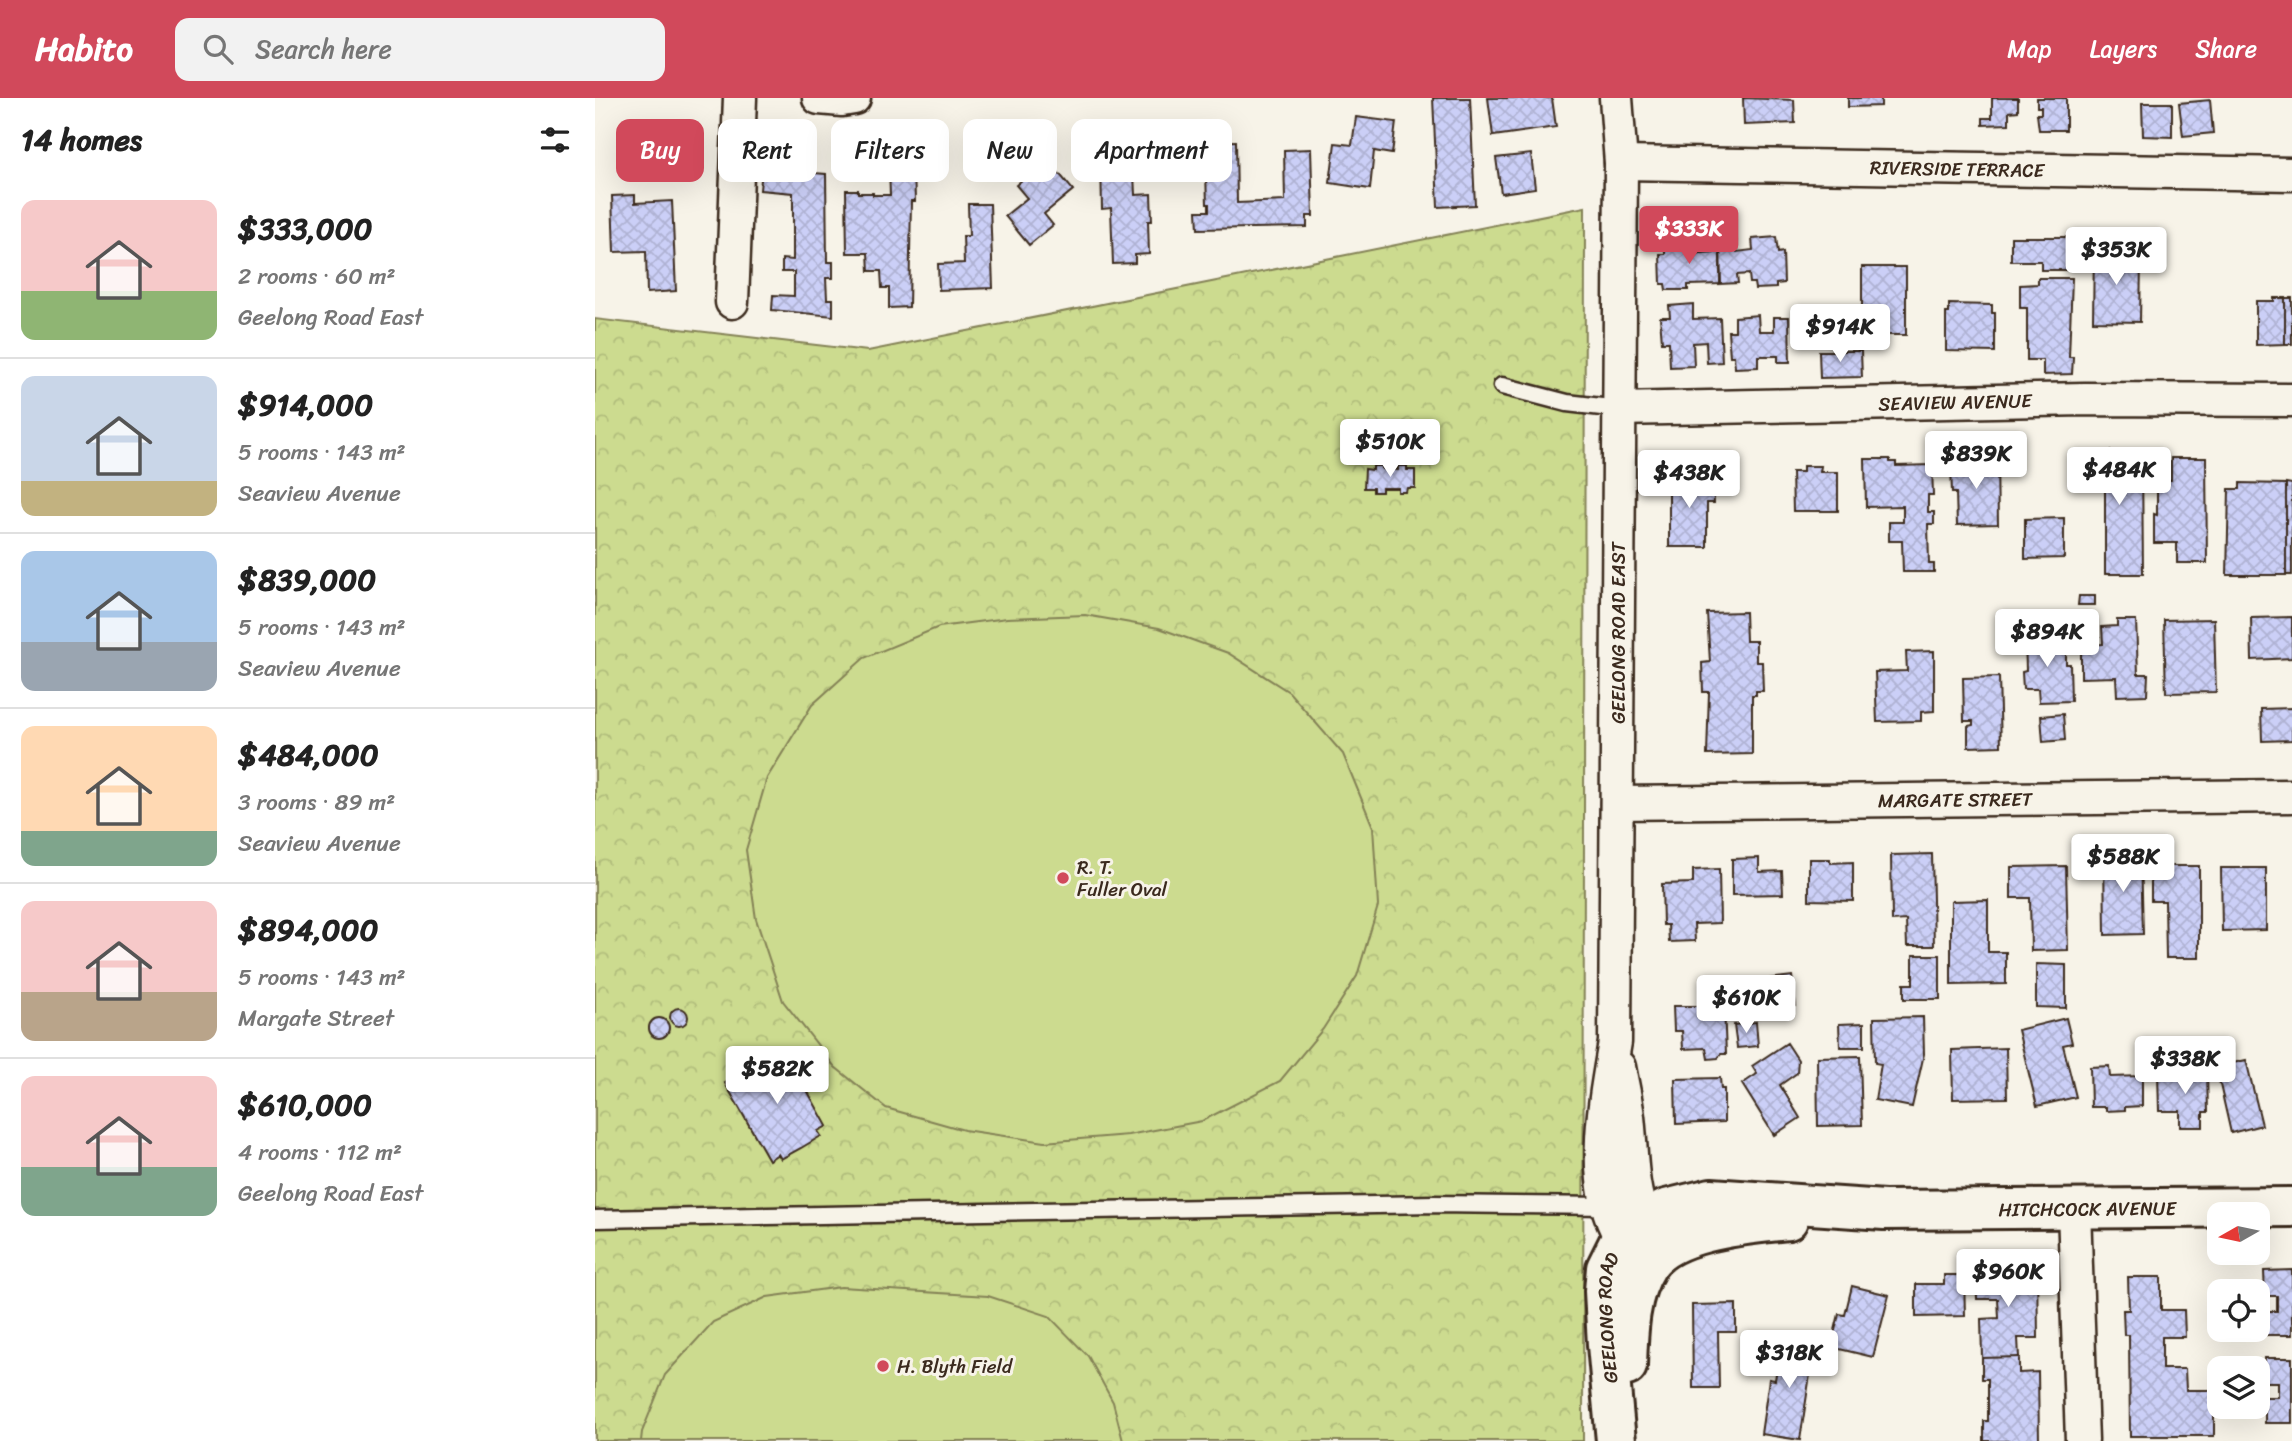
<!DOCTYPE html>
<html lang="en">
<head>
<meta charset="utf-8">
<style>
	body { margin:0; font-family:Sriracha,sans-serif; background:#f2f2f2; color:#222; height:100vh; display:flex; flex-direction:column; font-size:26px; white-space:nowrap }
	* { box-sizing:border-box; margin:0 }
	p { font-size:23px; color:#767676 }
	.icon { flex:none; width:38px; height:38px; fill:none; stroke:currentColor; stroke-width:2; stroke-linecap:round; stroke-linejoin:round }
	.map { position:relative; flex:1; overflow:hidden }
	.panel { display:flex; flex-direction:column; background:#fff; width:595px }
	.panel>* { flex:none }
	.guide { position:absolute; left:21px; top:21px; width:665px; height:63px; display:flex; gap:14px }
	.needle { width:46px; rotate:261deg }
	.fabs { position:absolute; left:1612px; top:1104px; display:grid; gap:14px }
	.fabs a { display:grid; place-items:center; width:63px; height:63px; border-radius:14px; background:#fff; box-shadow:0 7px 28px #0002; font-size:35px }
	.price { position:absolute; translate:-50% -60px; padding:0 16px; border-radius:7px; background:#fff; color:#222; font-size:23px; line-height:46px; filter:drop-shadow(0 2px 4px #0008) }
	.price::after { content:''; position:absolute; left:50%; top:42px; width:21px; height:16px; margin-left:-10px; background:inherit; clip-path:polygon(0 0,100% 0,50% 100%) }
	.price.selected { background:#d1495b; color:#fff }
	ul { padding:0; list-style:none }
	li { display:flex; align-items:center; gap:21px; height:175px; padding:0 21px }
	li+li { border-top:2px solid #e0e0e0 }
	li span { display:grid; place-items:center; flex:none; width:196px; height:140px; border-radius:14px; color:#555 }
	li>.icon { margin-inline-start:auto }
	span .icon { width:84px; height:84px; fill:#fffc; stroke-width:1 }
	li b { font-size:30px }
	h2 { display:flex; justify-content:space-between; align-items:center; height:84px; padding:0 21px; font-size:30px }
	.chip { padding:0 24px; border-radius:14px; background:#fff; box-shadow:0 7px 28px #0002; font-size:24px; line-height:63px }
	.chip.selected { background:#d1495b; color:#fff }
	header { display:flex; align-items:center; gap:42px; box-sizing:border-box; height:98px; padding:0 35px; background:#d1495b; color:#fff }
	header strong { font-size:33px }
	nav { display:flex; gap:38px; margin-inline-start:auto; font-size:24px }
	.search { width:490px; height:63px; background:#f2f2f2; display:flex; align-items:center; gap:18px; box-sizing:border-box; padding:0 24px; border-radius:14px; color:#767676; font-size:26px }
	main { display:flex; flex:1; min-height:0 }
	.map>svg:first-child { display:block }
	.park { fill:url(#park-crowns); stroke:#848256; stroke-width:2 }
	.garden { fill:#ccdb8f; stroke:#848256; stroke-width:2 }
	.building { fill:url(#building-cross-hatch); stroke:#3b2a1e; stroke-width:2 }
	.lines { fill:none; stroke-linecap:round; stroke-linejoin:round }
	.service-casing { stroke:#3b2a1e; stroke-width:21 }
	.minor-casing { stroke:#3b2a1e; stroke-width:37 }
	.tertiary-casing { stroke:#3b2a1e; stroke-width:44 }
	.service { stroke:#f7f3e8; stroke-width:16 }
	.minor { stroke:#f7f3e8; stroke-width:32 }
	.tertiary { stroke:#f7f3e8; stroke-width:38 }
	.poi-dot { fill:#d1495b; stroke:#f7f3e8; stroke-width:2.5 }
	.labels { text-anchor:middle; stroke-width:6; stroke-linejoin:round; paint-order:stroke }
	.street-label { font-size:19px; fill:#3b2a1e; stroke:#f7f3e8 }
	.poi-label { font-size:19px; fill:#3b2a1e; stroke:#f7f3e8; text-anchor:start }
</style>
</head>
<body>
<header>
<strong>Habito</strong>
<div class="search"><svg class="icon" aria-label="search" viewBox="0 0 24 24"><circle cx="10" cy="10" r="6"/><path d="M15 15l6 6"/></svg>Search here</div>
<nav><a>Map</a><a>Layers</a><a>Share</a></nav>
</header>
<main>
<section class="panel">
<h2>14 homes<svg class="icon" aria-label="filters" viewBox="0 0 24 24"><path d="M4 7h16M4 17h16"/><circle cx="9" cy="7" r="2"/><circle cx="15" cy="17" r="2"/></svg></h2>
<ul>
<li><span style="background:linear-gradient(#f6c9c9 65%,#8fb573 0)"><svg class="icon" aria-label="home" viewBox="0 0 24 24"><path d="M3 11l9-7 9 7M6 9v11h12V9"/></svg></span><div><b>$333,000</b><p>2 rooms · 60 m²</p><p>Geelong Road East</p></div></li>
<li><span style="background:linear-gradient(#c9d6e8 75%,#c2b280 0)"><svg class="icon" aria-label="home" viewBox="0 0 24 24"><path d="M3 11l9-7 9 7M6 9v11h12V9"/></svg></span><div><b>$914,000</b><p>5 rooms · 143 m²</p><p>Seaview Avenue</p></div></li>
<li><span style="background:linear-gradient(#a9c7e8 65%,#9aa5b1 0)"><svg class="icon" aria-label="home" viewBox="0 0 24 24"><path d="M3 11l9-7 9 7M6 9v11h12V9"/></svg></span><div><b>$839,000</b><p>5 rooms · 143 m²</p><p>Seaview Avenue</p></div></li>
<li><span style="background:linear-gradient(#ffd9b3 75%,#7fa58c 0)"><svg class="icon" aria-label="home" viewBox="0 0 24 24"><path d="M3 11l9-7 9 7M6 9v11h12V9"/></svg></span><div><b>$484,000</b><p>3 rooms · 89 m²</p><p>Seaview Avenue</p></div></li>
<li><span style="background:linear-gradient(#f6c9c9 65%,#b9a48a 0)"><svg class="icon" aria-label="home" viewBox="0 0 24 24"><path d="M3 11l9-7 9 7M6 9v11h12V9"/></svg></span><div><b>$894,000</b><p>5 rooms · 143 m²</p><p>Margate Street</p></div></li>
<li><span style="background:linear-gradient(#f6c9c9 65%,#7fa58c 0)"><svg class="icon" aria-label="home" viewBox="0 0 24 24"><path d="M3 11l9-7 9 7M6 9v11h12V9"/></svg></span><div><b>$610,000</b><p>4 rooms · 112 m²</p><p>Geelong Road East</p></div></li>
</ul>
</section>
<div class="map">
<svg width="1697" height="1343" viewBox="0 0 1697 1343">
	<defs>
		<pattern id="park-crowns" width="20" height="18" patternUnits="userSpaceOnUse" patternTransform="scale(1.75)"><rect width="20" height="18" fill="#ccdb8f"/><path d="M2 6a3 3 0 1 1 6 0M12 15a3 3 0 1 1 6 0" fill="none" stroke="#b0bc7b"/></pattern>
		<pattern id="building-cross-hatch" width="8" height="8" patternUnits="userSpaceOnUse" patternTransform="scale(1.75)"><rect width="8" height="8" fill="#cbcff7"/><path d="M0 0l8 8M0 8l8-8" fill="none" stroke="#afb2d3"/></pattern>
	</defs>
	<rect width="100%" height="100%" fill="#f7f3e8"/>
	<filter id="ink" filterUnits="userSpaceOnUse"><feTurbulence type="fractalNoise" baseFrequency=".0143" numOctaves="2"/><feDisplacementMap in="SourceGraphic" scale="14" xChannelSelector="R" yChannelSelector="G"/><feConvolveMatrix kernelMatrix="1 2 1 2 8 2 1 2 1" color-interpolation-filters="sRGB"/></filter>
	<g filter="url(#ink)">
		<path class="park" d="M 990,109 L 988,1343 L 0,1343 L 0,221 L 273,253 Z"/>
		<path class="garden" d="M 490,517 L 564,530 L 633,555 L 694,594 L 748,656 L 778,729 L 783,808 L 762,878 L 728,931 L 685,983 L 607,1023 L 533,1037 L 449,1044 L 369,1032 L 291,1010 L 240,969 L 188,903 L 161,821 L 151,752 L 172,680 L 217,607 L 269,560 L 344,529 L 412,520 Z
			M 246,1189 L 393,1198 L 454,1218 L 493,1258 L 518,1304 L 528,1343 L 46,1343 L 47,1334 L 70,1277 L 118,1224 L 172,1199 Z"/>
		<path class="building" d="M 838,0 L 875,0 L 880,107 L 843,109 Z
			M 893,0 L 957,0 L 961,29 L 898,38 Z
			M 1148,0 L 1199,2 L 1200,25 L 1149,27 Z
			M 1253,0 L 1286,0 L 1286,8 L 1253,9 Z
			M 1397,0 L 1423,0 L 1423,13 L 1414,14 L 1414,26 L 1388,27 L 1388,20 L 1397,20 Z
			M 1442,0 L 1471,0 L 1471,32 L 1444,32 L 1442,16 L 1446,16 L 1446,9 L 1442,9 Z
			M 1615,2 L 1618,35 L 1588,38 L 1584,5 Z
			M 1547,5 L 1577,5 L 1577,39 L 1548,38 Z
			M 761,19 L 801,24 L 797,56 L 779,53 L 775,91 L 735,85 L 740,45 L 757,47 Z
			M 641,43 L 642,105 L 690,103 L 689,52 L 716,51 L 718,118 L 712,118 L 712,129 L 603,131 L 602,113 L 614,113 L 614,106 L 612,106 L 610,44 Z
			M 936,56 L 940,90 L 906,95 L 901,60 Z
			M 452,61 L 478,92 L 449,116 L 458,127 L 434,147 L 410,118 L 432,100 L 421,87 Z
			M 528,62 L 529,76 L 539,75 L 540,97 L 556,96 L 557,123 L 553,123 L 554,156 L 540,157 L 540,165 L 518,166 L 516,110 L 507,111 L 506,63 Z
			M 319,69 L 320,103 L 316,103 L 314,209 L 294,210 L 294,190 L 287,190 L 286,173 L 274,173 L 273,155 L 252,155 L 251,92 L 263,92 L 263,95 L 278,95 L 278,97 L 295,97 L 294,70 Z
			M 167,71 L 231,76 L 232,164 L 238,164 L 238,180 L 231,180 L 232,201 L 238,201 L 238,218 L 177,212 L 178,197 L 199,198 L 199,174 L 187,174 L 187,161 L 198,162 L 198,95 L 165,92 Z
			M 40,97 L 40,105 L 77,103 L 81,193 L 52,195 L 51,153 L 19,154 L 17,98 Z
			M 373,106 L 395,106 L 398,190 L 344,192 L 343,166 L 369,165 L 368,138 L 374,138 Z
			M 1181,139 L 1183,155 L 1188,154 L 1189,185 L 1181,186 L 1181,190 L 1160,191 L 1159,185 L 1155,185 L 1154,176 L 1142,177 L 1143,185 L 1125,186 L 1125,141 L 1141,140 L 1142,154 L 1158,152 L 1157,141 Z
			M 1416,139 L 1473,139 L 1471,172 L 1446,172 L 1446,163 L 1416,163 Z
			M 1070,141 L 1093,141 L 1093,156 L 1120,154 L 1119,142 L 1125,141 L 1126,186 L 1093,187 L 1093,192 L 1071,192 L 1070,186 L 1066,186 L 1065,156 L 1070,156 Z
			M 1499,151 L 1530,152 L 1530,163 L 1546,163 L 1545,224 L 1498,223 Z
			M 1267,169 L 1311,169 L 1311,237 L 1267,237 Z
			M 1443,180 L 1477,180 L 1474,259 L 1478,259 L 1477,276 L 1448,277 L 1448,262 L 1432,262 L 1432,210 L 1425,210 L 1425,187 L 1443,186 Z
			M 1679,200 L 1690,200 L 1690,246 L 1661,247 L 1661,203 L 1679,203 Z
			M 1690,200 L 1697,200 L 1697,246 L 1690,246 Z
			M 1098,206 L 1098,221 L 1125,220 L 1127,264 L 1112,265 L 1111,244 L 1098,245 L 1099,268 L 1075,269 L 1074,244 L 1067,244 L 1065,219 L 1075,219 L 1074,208 Z
			M 1354,206 L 1397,207 L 1397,215 L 1400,215 L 1400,254 L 1351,253 L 1351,215 L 1354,215 Z
			M 1163,217 L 1164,233 L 1179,233 L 1179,219 L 1194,219 L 1195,264 L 1183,264 L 1183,258 L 1163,258 L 1163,269 L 1140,270 L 1139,258 L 1135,258 L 1133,233 L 1140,233 L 1140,219 Z
			M 1224,253 L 1266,253 L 1267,279 L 1225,280 Z
			M 1483,353 L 1517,353 L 1517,357 L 1547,357 L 1548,476 L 1510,476 L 1510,381 L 1483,382 Z
			M 1576,360 L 1611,360 L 1612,465 L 1582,465 L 1582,445 L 1559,445 L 1559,416 L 1562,417 L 1562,382 L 1576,382 Z
			M 1270,361 L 1295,361 L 1295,364 L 1301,364 L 1301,368 L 1337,367 L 1338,397 L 1333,397 L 1333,414 L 1339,414 L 1339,426 L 1333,426 L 1334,466 L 1339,466 L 1339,474 L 1308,474 L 1307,443 L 1294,443 L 1294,424 L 1308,424 L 1308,408 L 1271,409 Z
			M 1359,361 L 1402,361 L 1403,426 L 1362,427 L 1361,395 L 1357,395 L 1356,368 L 1359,368 Z
			M 778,368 L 787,368 L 787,371 L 803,372 L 803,368 L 812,368 L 812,372 L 820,372 L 820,390 L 812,390 L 811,394 L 803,394 L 803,390 L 787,390 L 787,394 L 778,394 L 778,390 L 769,390 L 770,371 L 778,372 Z
			M 1208,368 L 1226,368 L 1225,374 L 1243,374 L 1243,413 L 1198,413 L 1197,374 L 1208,374 Z
			M 1074,377 L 1118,377 L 1119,405 L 1112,405 L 1112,449 L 1074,449 Z
			M 1645,385 L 1691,386 L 1691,477 L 1632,477 L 1634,391 L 1645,391 Z
			M 1691,385 L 1697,386 L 1697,477 L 1691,477 Z
			M 1469,420 L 1469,460 L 1430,461 L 1430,421 Z
			M 1484,498 L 1500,498 L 1500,507 L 1483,507 Z
			M 1150,514 L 1151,543 L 1161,543 L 1161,564 L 1167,564 L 1168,593 L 1161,593 L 1161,597 L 1157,597 L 1157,656 L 1112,657 L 1114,594 L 1108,594 L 1107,565 L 1115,564 L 1112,515 Z
			M 1697,519 L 1697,560 L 1657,562 L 1656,520 Z
			M 1619,521 L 1621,594 L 1571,595 L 1569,522 Z
			M 1522,522 L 1541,522 L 1543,576 L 1553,576 L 1552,597 L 1522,598 L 1521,579 L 1486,580 L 1486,547 L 1508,546 L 1507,529 L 1522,528 Z
			M 1462,537 L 1463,551 L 1471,550 L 1471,566 L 1475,566 L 1476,603 L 1444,604 L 1443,591 L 1428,591 L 1427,574 L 1431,573 L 1430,538 Z
			M 1339,553 L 1339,613 L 1326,614 L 1326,623 L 1282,624 L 1280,574 L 1312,573 L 1311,554 Z
			M 1404,579 L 1406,648 L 1373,649 L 1373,628 L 1378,627 L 1378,623 L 1369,623 L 1368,580 Z
			M 1697,610 L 1697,642 L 1667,643 L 1666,611 Z
			M 1468,616 L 1470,642 L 1448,644 L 1446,618 Z
			M 1337,756 L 1339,848 L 1312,848 L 1311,822 L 1297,823 L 1296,757 Z
			M 1509,756 L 1546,756 L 1548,836 L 1510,837 Z
			M 1164,760 L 1164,774 L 1187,773 L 1188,796 L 1137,797 L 1137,761 Z
			M 1214,761 L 1235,761 L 1235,765 L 1258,764 L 1258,803 L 1214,802 Z
			M 1471,768 L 1473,852 L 1436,853 L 1435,800 L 1416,800 L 1416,769 Z
			M 1556,768 L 1604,768 L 1604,860 L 1571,860 L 1570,803 L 1556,803 Z
			M 1626,770 L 1671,770 L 1671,832 L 1627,833 Z
			M 1124,771 L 1125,825 L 1099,826 L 1100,843 L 1074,844 L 1073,827 L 1068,827 L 1067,786 L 1098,785 L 1098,772 Z
			M 1393,802 L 1393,854 L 1411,854 L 1411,886 L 1356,887 L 1356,803 Z
			M 1318,857 L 1345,857 L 1345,901 L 1309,901 L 1309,886 L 1318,886 Z
			M 1441,866 L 1471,867 L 1471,910 L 1441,909 Z
			M 1197,878 L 1201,908 L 1160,913 L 1157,883 Z
			M 1078,908 L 1129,908 L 1131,956 L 1126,956 L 1123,960 L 1113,961 L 1111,950 L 1088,951 L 1087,933 L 1079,933 Z
			M75 919a9 9 0 1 1 18 0a9 9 0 1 1-18 0Z
			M 1328,919 L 1329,956 L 1317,1009 L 1280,1002 L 1286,966 L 1280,965 L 1279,920 Z
			M 1471,920 L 1477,945 L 1468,947 L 1481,999 L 1442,1008 L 1423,932 Z
			M54 930a10 10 0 1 1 20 0a10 10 0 1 1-20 0Z
			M 1161,924 L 1163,948 L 1142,950 L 1139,927 Z
			M 1269,925 L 1269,949 L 1245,949 L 1244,926 Z
			M 1192,945 L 1203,962 L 1202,975 L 1185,987 L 1205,1020 L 1179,1037 L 1147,986 L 1162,976 L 1157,968 Z
			M 1411,950 L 1412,1000 L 1358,1001 L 1357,952 Z
			M 189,951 L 232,1028 L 223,1033 L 226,1038 L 206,1050 L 186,1061 L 183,1056 L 174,1062 L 130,985 Z
			M 1265,958 L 1267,1027 L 1223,1028 L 1222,959 Z
			M 1651,962 L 1667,1027 L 1636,1035 L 1621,969 Z
			M 1514,968 L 1515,979 L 1547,978 L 1547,1008 L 1530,1009 L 1530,1012 L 1511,1013 L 1511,1009 L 1496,1009 L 1495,969 Z
			M 1612,974 L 1613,1014 L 1608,1014 L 1608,1029 L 1585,1029 L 1585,1013 L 1564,1013 L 1563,975 Z
			M 1125,980 L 1126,991 L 1129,991 L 1129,1024 L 1081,1026 L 1080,981 Z
			M 1442,1170 L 1443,1240 L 1423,1240 L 1424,1259 L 1387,1260 L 1386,1221 L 1404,1220 L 1403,1201 L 1382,1201 L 1381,1171 Z
			M 1697,1172 L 1697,1237 L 1669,1237 L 1668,1213 L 1682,1213 L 1682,1198 L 1670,1198 L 1669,1173 Z
			M 1349,1177 L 1369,1177 L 1370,1218 L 1321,1219 L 1321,1186 L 1349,1186 Z
			M 1533,1179 L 1566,1179 L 1566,1212 L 1589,1212 L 1590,1239 L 1567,1239 L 1567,1271 L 1590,1271 L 1591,1292 L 1619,1292 L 1619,1338 L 1535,1338 L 1534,1237 L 1529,1237 L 1528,1212 L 1534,1212 Z
			M 1257,1188 L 1294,1197 L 1278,1259 L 1236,1249 L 1244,1216 L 1250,1217 Z
			M 1141,1206 L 1141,1234 L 1123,1234 L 1124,1290 L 1098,1290 L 1097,1207 Z
			M 1187,1239 L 1220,1244 L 1205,1342 L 1166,1336 L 1174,1281 L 1180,1282 Z
			M 1424,1259 L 1424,1275 L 1443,1274 L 1444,1343 L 1389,1343 L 1389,1323 L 1393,1323 L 1393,1281 L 1387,1281 L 1387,1260 Z
			M 1670,1260 L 1697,1260 L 1697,1325 L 1670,1325 L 1670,1299 L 1683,1299 L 1683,1284 L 1670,1284 Z"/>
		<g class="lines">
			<defs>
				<path id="service" d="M 907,288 L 972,305 L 1024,311
					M 0,1121 L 839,1106 L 1016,1108"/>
				<g id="minor">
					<path d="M 224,0 L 247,2 L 259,0"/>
					<path d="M 1021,0 L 1026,65 L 1020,944 C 1010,1003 993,1085 1026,1140"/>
					<path id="s1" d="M 1026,65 L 1697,76"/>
					<path d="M 137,204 L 145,0"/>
					<path id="s2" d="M 1024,311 L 1490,301 L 1697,302"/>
					<path id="s3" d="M 1022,705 L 1697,698"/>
					<path d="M 1024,969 C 1027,986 1031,1002 1033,1019 C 1037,1054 1035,1089 1049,1122"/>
					<path d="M 1479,1111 L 1487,1343"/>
				</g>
				<g id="tertiary">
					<path d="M 1032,1268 C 1033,1235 1034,1196 1052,1168 C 1074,1132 1155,1126 1193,1122"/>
					<path id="s4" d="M 1021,1343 L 1012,1247 L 1009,1193 L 1011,1170 L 1026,1140 L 1049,1122 L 1071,1111 L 1116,1100 L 1289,1112 L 1697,1109"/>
				</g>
			</defs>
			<use href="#service" class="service-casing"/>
			<use href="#minor" class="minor-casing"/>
			<use href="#tertiary" class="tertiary-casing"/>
			<use href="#service" class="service"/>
			<use href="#minor" class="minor"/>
			<use href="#tertiary" class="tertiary"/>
		</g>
	</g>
	<g class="poi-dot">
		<circle cx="468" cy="780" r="7"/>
		<circle cx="288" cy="1268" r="7"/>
	</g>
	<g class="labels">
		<g class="street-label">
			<text dy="7" stroke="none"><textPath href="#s1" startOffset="336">RIVERSIDE TERRACE</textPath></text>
			<text dy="7" stroke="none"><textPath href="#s2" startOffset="336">SEAVIEW AVENUE</textPath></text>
			<text transform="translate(1023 535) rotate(-90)" y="7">GEELONG ROAD EAST</text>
			<text dy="7" stroke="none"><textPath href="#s3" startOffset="338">MARGATE STREET</textPath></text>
			<text dy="7" stroke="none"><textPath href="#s4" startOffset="684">HITCHCOCK AVENUE</textPath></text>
			<text dy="7" stroke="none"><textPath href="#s4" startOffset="124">GEELONG ROAD</textPath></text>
		</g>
		<g class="poi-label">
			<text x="482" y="776">R. T.<tspan x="482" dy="22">Fuller Oval</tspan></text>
			<text x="302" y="1275">H. Blyth Field</text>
		</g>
	</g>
</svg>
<div class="fabs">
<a><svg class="needle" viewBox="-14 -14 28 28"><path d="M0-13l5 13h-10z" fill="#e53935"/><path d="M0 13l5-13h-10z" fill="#767676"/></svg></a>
<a><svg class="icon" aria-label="locate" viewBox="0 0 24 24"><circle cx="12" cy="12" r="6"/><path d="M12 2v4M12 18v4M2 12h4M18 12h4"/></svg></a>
<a><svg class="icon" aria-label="layers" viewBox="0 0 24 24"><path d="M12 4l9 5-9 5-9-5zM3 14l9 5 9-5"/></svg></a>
</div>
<b class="price selected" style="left:1094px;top:168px">$333K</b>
<b class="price" style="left:1521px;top:189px">$353K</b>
<b class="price" style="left:1245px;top:266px">$914K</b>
<b class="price" style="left:795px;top:381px">$510K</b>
<b class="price" style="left:1381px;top:393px">$839K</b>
<b class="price" style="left:1524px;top:409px">$484K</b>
<b class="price" style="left:1094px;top:412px">$438K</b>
<b class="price" style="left:1452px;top:571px">$894K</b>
<b class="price" style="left:1528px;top:796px">$588K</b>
<b class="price" style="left:1151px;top:937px">$610K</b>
<b class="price" style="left:1590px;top:998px">$338K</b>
<b class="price" style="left:182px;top:1008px">$582K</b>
<b class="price" style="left:1413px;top:1211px">$960K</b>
<b class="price" style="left:1194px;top:1292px">$318K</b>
<div class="guide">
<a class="chip selected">Buy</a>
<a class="chip">Rent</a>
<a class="chip">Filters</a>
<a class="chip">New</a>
<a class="chip">Apartment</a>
</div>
</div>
</main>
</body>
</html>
